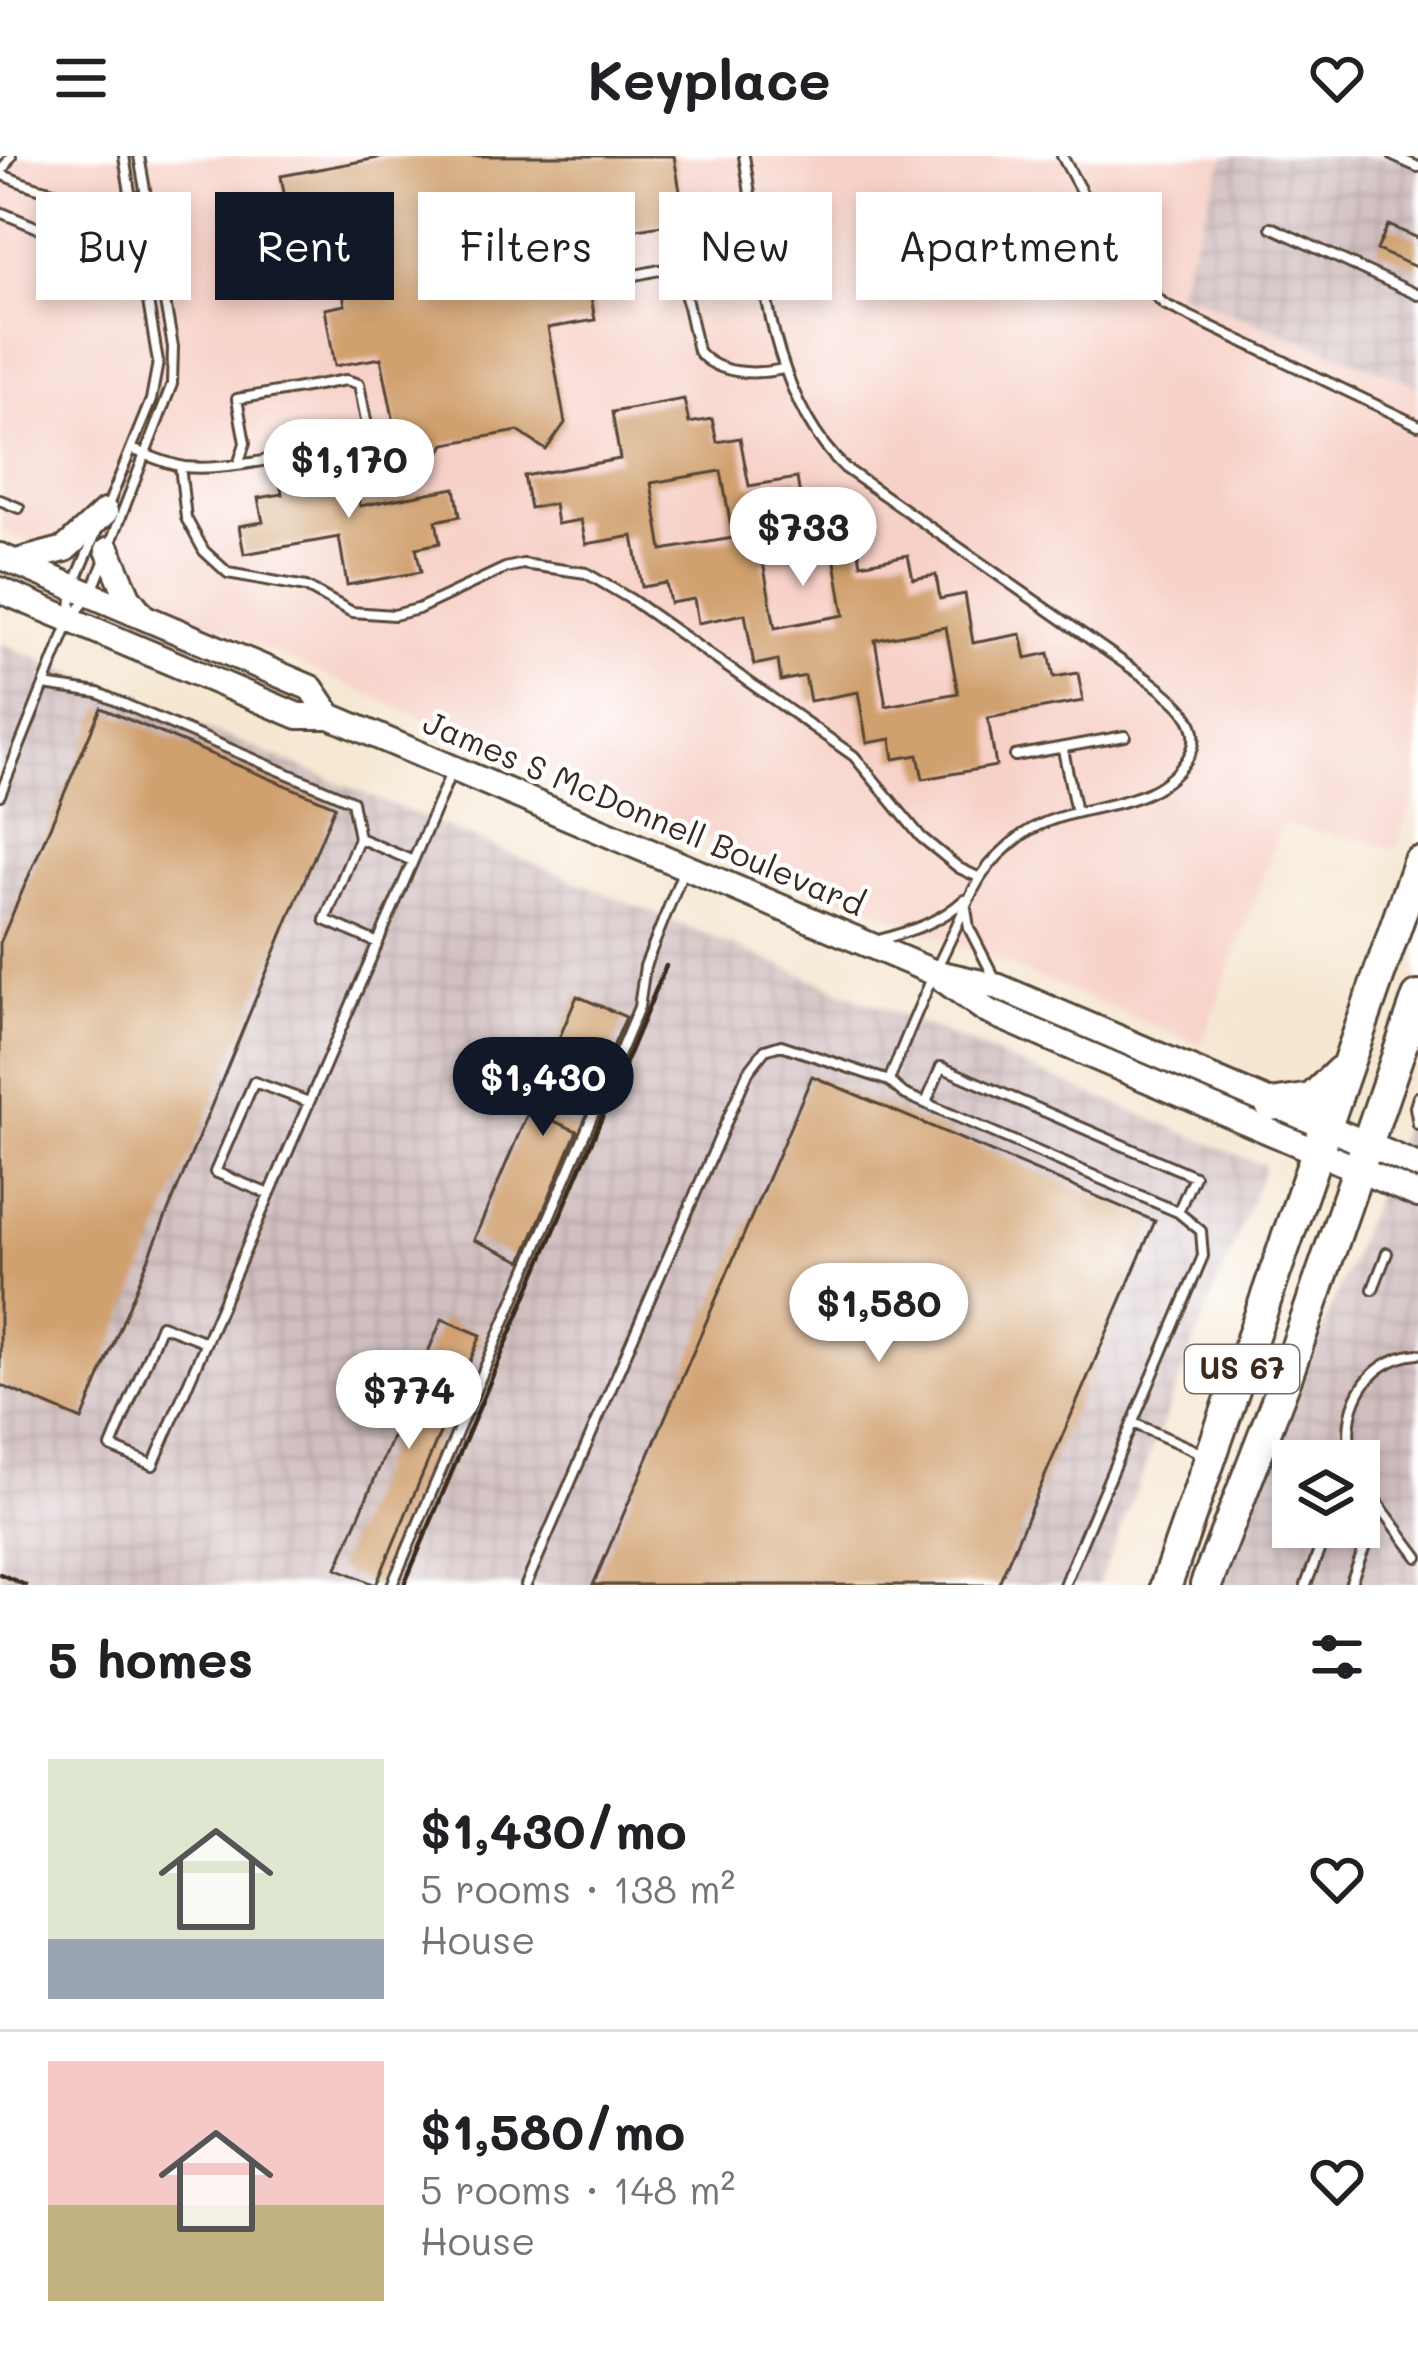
<!DOCTYPE html>
<html lang="en">
<head>
<meta charset="utf-8">
<style>
	body { margin:0; font-family:Mali,sans-serif; background:#f2f2f2; color:#202124; height:100vh; display:flex; flex-direction:column; font-size:45px; white-space:nowrap }
	* { box-sizing:border-box; margin:0 }
	p { font-size:39px; color:#757577 }
	.icon { flex:none; width:66px; height:66px; fill:none; stroke:currentColor; stroke-width:2; stroke-linecap:round; stroke-linejoin:round }
	.map { position:relative; height:1429px; overflow:hidden }
	.details { display:flex; flex-direction:column; background:#fff; flex:1 }
	.details>* { flex:none }
	.top-card { position:absolute; left:36px; top:36px; width:1347px; height:108px; display:flex; gap:24px }
	.tools { position:absolute; left:1272px; top:1284px; display:grid; gap:24px }
	.tools a { display:grid; place-items:center; width:108px; height:108px; border-radius:0px; background:#fff; box-shadow:0 6px 18px #0003; font-size:60px }
	.price { position:absolute; translate:-50% -102px; padding:0 27px; border-radius:42px; background:#fff; color:#222; font-size:39px; line-height:78px; filter:drop-shadow(0 3px 6px #0008) }
	.price::after { content:''; position:absolute; left:50%; top:72px; width:36px; height:27px; margin-left:-18px; background:inherit; clip-path:polygon(0 0,100% 0,50% 100%) }
	.price.active { background:#111827; color:#fff }
	ul { padding:0; list-style:none }
	li { display:flex; align-items:center; gap:36px; height:300px; padding:0 48px }
	li+li { border-top:3px solid #e0e0e0 }
	li span { display:grid; place-items:center; flex:none; width:336px; height:240px; border-radius:0px; color:#555 }
	li>.icon { margin-inline-start:auto }
	span .icon { width:144px; height:144px; fill:#fffc; stroke-width:1 }
	li b { font-size:51px }
	h2 { display:flex; justify-content:space-between; align-items:center; height:144px; padding:0 48px; font-size:51px }
	.pill { padding:0 42px; border-radius:0px; background:#fff; box-shadow:0 6px 18px #0003; font-size:42px; line-height:108px }
	.pill.active { background:#111827; color:#fff }
	header { display:flex; justify-content:space-between; align-items:center; height:156px; padding:0 48px; background:#fff; font-size:54px; font-weight:700 }
	.map>svg:first-child { display:block }
	.built { fill:#f7d1c8 }
	.industrial { fill:url(#industrial-grid); fill-rule:evenodd }
	.building { fill:#d0a06e; fill-rule:evenodd }
	.lines { fill:none; stroke-linecap:round; stroke-linejoin:round }
	.lane-casing { stroke:#574639; stroke-width:14 }
	.primary-casing { stroke:#574639; stroke-width:30 }
	.highway-casing { stroke:#574639; stroke-width:36 }
	.lane { stroke:#fff; stroke-width:8 }
	.primary { stroke:#fff; stroke-width:24 }
	.highway { stroke:#fff; stroke-width:30 }
	.rail { stroke:#3b2a1e; stroke-width:4.5 }
	.labels { text-anchor:middle; stroke-width:9; stroke-linejoin:round; paint-order:stroke }
	.shield { fill:#fff; stroke:#766a62; stroke-width:3 }
	.shield-label { font-size:30px; font-weight:bold; fill:#3b2a1e }
	.street-label { font-size:33px; fill:#3b2a1e; stroke:#fff }
</style>
</head>
<body>
<header><svg class="icon" aria-label="menu" viewBox="0 0 24 24"><path d="M4 6h16M4 12h16M4 18h16"/></svg>Keyplace<svg class="icon" aria-label="heart" viewBox="0 0 24 24"><path d="M12 20l-8-8c-3-5 5-10 8-4 3-6 11-1 8 4z"/></svg></header>
<div class="map">
<svg width="1418" height="1429" viewBox="0 0 1418 1429">
	<defs>
		<pattern id="industrial-grid" width="8" height="8" patternUnits="userSpaceOnUse" patternTransform="scale(3)"><rect width="8" height="8" fill="#d2bfc0"/><path d="M0 4h8M4 0v8" fill="none" stroke="#b5a4a5"/></pattern>
	</defs>
	<rect width="100%" height="100%" fill="#fff"/>
	<filter id="ink" filterUnits="userSpaceOnUse"><feTurbulence type="fractalNoise" baseFrequency=".00833" numOctaves="2"/><feDisplacementMap in="SourceGraphic" scale="24" xChannelSelector="R" yChannelSelector="G"/><feConvolveMatrix kernelMatrix="1 2 1 2 8 2 1 2 1" color-interpolation-filters="sRGB"/></filter>
	<filter id="wash" filterUnits="userSpaceOnUse"><feTurbulence type="fractalNoise" baseFrequency=".004" numOctaves="4" result="noise"/><feDisplacementMap in="SourceGraphic" scale="48" xChannelSelector="R" yChannelSelector="G"/><feGaussianBlur stdDeviation="2.7" result="paint"/><feColorMatrix in="noise" values="0 0 0 0 0 0 0 0 0 0 0 0 0 0 0 0 0 1.4 0 .05"/><feComposite in="paint" operator="in"/></filter>
	<g filter="url(#wash)">
		<rect width="100%" height="100%" fill="#f5e7d1"/>
		<path class="built" d="M 0,0 L 1225,0 L 1176,135 L 1418,229 L 1418,630 L 1396,693 L 1282,668 L 1201,890 L 477,587 L 0,374 Z"/>
		<path class="industrial" d="M 1225,0 L 1418,0 L 1418,229 L 1176,135 Z
			M 0,487 L 1265,1010 L 1098,1429 L 0,1429 Z
			M 1418,933 L 1418,1429 L 1221,1429 L 1413,946 ZM 1293,1305 L 1359,1305 L 1359,1371 L 1293,1371 Z"/>
		<g id="blocks">
			<path class="building" d="M 389,0 L 674,0 L 682,47 L 678,54 L 685,65 L 561,86 L 565,110 L 585,107 L 595,164 L 548,172 L 565,267 L 546,294 L 518,275 L 445,288 L 429,315 L 400,296 L 381,202 L 335,210 L 325,153 L 345,149 L 341,126 L 301,134 L 281,20 Z
				M 1388,69 L 1418,82 L 1418,112 L 1377,94 Z
				M 684,243 L 689,267 L 712,263 L 717,286 L 740,282 L 749,330 L 797,322 L 801,346 L 825,341 L 829,365 L 853,361 L 861,408 L 908,399 L 913,423 L 936,419 L 940,443 L 965,438 L 973,487 L 1021,478 L 1026,502 L 1049,497 L 1054,521 L 1078,517 L 1083,545 L 988,562 L 996,610 L 923,623 L 918,599 L 894,603 L 891,583 L 867,587 L 858,536 L 810,545 L 805,520 L 781,525 L 778,504 L 754,509 L 745,458 L 698,467 L 694,443 L 670,447 L 666,427 L 642,431 L 633,380 L 586,388 L 581,364 L 557,368 L 554,348 L 530,352 L 524,320 L 620,303 L 612,256 ZM 721,315 L 733,382 L 662,394 L 651,327 ZM 833,393 L 844,459 L 775,472 L 763,406 ZM 946,471 L 958,537 L 886,550 L 875,484 Z
				M 351,301 L 360,350 L 455,332 L 460,360 L 436,365 L 440,387 L 416,392 L 421,416 L 347,429 L 339,381 L 244,398 L 239,370 L 263,366 L 258,342 L 282,338 L 278,314 Z
				M 101,552 L 335,650 L 82,1264 L 0,1229 L 0,787 Z
				M 577,840 L 626,861 L 608,902 L 578,889 L 568,913 L 563,911 L 542,960 L 577,975 L 522,1105 L 474,1084 Z
				M 812,920 L 1155,1065 L 998,1429 L 593,1429 Z
				M 442,1163 L 481,1179 L 376,1429 L 337,1412 Z"/>
		</g>
	</g>
	<g filter="url(#ink)">
		<use href="#blocks" fill-opacity="0" stroke="#574639" stroke-width="3"/>
		<g class="lines">
			<defs>
				<path id="lane" d="M 744,0 C 762,102 766,237 845,312 L 1150,525 C 1171,541 1207,567 1190,598 C 1157,661 1073,642 1022,679 C 977,713 973,735 951,782 C 928,829 908,876 889,925
					M 1062,0 L 1118,103 L 1164,148 L 1418,269
					M 1393,0 L 1418,11
					M 0,18 C 49,39 92,47 145,40
					M 0,18 L 11,0
					M 686,54 L 722,47 L 727,66
					M 0,56 L 86,92
					M 754,56 L 727,66 L 679,110 L 698,195 C 717,219 755,219 783,213
					M 1271,71 L 1418,139
					M 611,124 L 679,110
					M 132,293 C 149,300 167,308 185,311 C 230,316 306,295 353,288 L 364,283 L 368,275 L 359,228 L 346,224 L 237,243 L 245,287 L 239,306
					M 180,310 L 186,362 L 204,395 L 228,417 L 306,431 L 352,456 L 394,459 L 418,453 L 505,412 L 523,408 L 586,417 L 632,444 L 854,600 L 921,681 L 959,712 L 978,721
					M 0,344 L 19,352
					M 107,352 L 151,244 L 158,206 L 124,0
					M 110,389 L 172,228 L 173,191 L 139,0
					M 75,458 L 91,438 L 105,403
					M 44,529 L 98,537 L 352,645 L 359,682 L 413,705
					M 1063,594 L 1076,656
					M 1015,600 L 1125,580
					M 0,639 L 70,464 L 73,431 L 96,377
					M 359,682 L 325,764 L 378,787
					M 965,745 L 969,772 L 996,825
					M 876,785 C 909,775 938,768 964,744
					M 1418,941 L 1415,951 L 1418,968
					M 926,947 L 941,911 L 1194,1020 L 1178,1056
					M 269,1038 L 215,1016 L 254,926 L 309,946
					M 1373,1133 L 1387,1097
					M 206,1186 L 161,1169 L 111,1291 L 153,1309 L 450,619
					M 1133,1267 L 1203,1298
					M 1353,1305 C 1339,1256 1364,1203 1418,1198
					M 1359,1322 L 1418,1401
					M 392,1429 L 639,851 L 645,810 L 682,718
					M 526,1429 L 748,916 L 765,894 L 781,889 L 889,925 L 904,938 L 1178,1056 L 1201,1075 L 1203,1100 L 1064,1429
					M 1306,1429 L 1328,1371
					M 1350,1429 L 1367,1385 L 1356,1371"/>
				<path id="primary" d="M 108,394 L 128,441 L 142,459
					M 0,400 L 311,532 L 330,560
					M 16,406 L 65,393 L 105,356
					M 0,434 L 298,560 L 330,560 L 933,816 L 999,831 L 1418,1010
					M 944,824 L 987,855 L 1418,1039"/>
				<path id="highway" d="M 1271,949 L 1312,943 L 1340,916
					M 1166,1429 L 1418,707
					M 1206,1429 L 1287,1219 L 1418,841"/>
			</defs>
			<use href="#lane" class="lane-casing"/>
			<use href="#primary" class="primary-casing"/>
			<use href="#highway" class="highway-casing"/>
			<use href="#lane" class="lane"/>
			<use href="#primary" class="primary"/>
			<use href="#highway" class="highway"/>
			<path class="rail" d="M 0,1418 L 25,1429
				M 404,1429 L 666,810"/>
		</g>
	</g>
	<g class="labels">
		<rect class="shield" x="1185" y="1189" width="114" height="48" rx="9"/>
		<g class="shield-label">
			<text x="1242" y="1223">US 67</text>
		</g>
		<g class="street-label">
			<text transform="translate(644 657) rotate(23)" y="12">James S McDonnell Boulevard</text>
		</g>
	</g>
</svg>
<div class="tools">
<a><svg class="icon" aria-label="layers" viewBox="0 0 24 24"><path d="M12 4l9 5-9 5-9-5zM3 14l9 5 9-5"/></svg></a>
</div>
<b class="price" style="left:349px;top:365px">$1,170</b>
<b class="price" style="left:803px;top:433px">$733</b>
<b class="price active" style="left:543px;top:983px">$1,430</b>
<b class="price" style="left:879px;top:1209px">$1,580</b>
<b class="price" style="left:409px;top:1296px">$774</b>
<div class="top-card">
<a class="pill">Buy</a>
<a class="pill active">Rent</a>
<a class="pill">Filters</a>
<a class="pill">New</a>
<a class="pill">Apartment</a>
</div>
</div>
<section class="details">
<h2>5 homes<svg class="icon" aria-label="filters" viewBox="0 0 24 24"><path d="M4 7h16M4 17h16"/><circle cx="9" cy="7" r="2"/><circle cx="15" cy="17" r="2"/></svg></h2>
<ul>
<li><span style="background:linear-gradient(#dfe7d0 75%,#9aa5b1 0)"><svg class="icon" aria-label="home" viewBox="0 0 24 24"><path d="M3 11l9-7 9 7M6 9v11h12V9"/></svg></span><div><b>$1,430/mo</b><p>5 rooms · 138 m²</p><p>House</p></div><svg class="icon" aria-label="heart" viewBox="0 0 24 24"><path d="M12 20l-8-8c-3-5 5-10 8-4 3-6 11-1 8 4z"/></svg></li>
<li><span style="background:linear-gradient(#f6c9c9 60%,#c2b280 0)"><svg class="icon" aria-label="home" viewBox="0 0 24 24"><path d="M3 11l9-7 9 7M6 9v11h12V9"/></svg></span><div><b>$1,580/mo</b><p>5 rooms · 148 m²</p><p>House</p></div><svg class="icon" aria-label="heart" viewBox="0 0 24 24"><path d="M12 20l-8-8c-3-5 5-10 8-4 3-6 11-1 8 4z"/></svg></li>
</ul>
</section>
</body>
</html>
